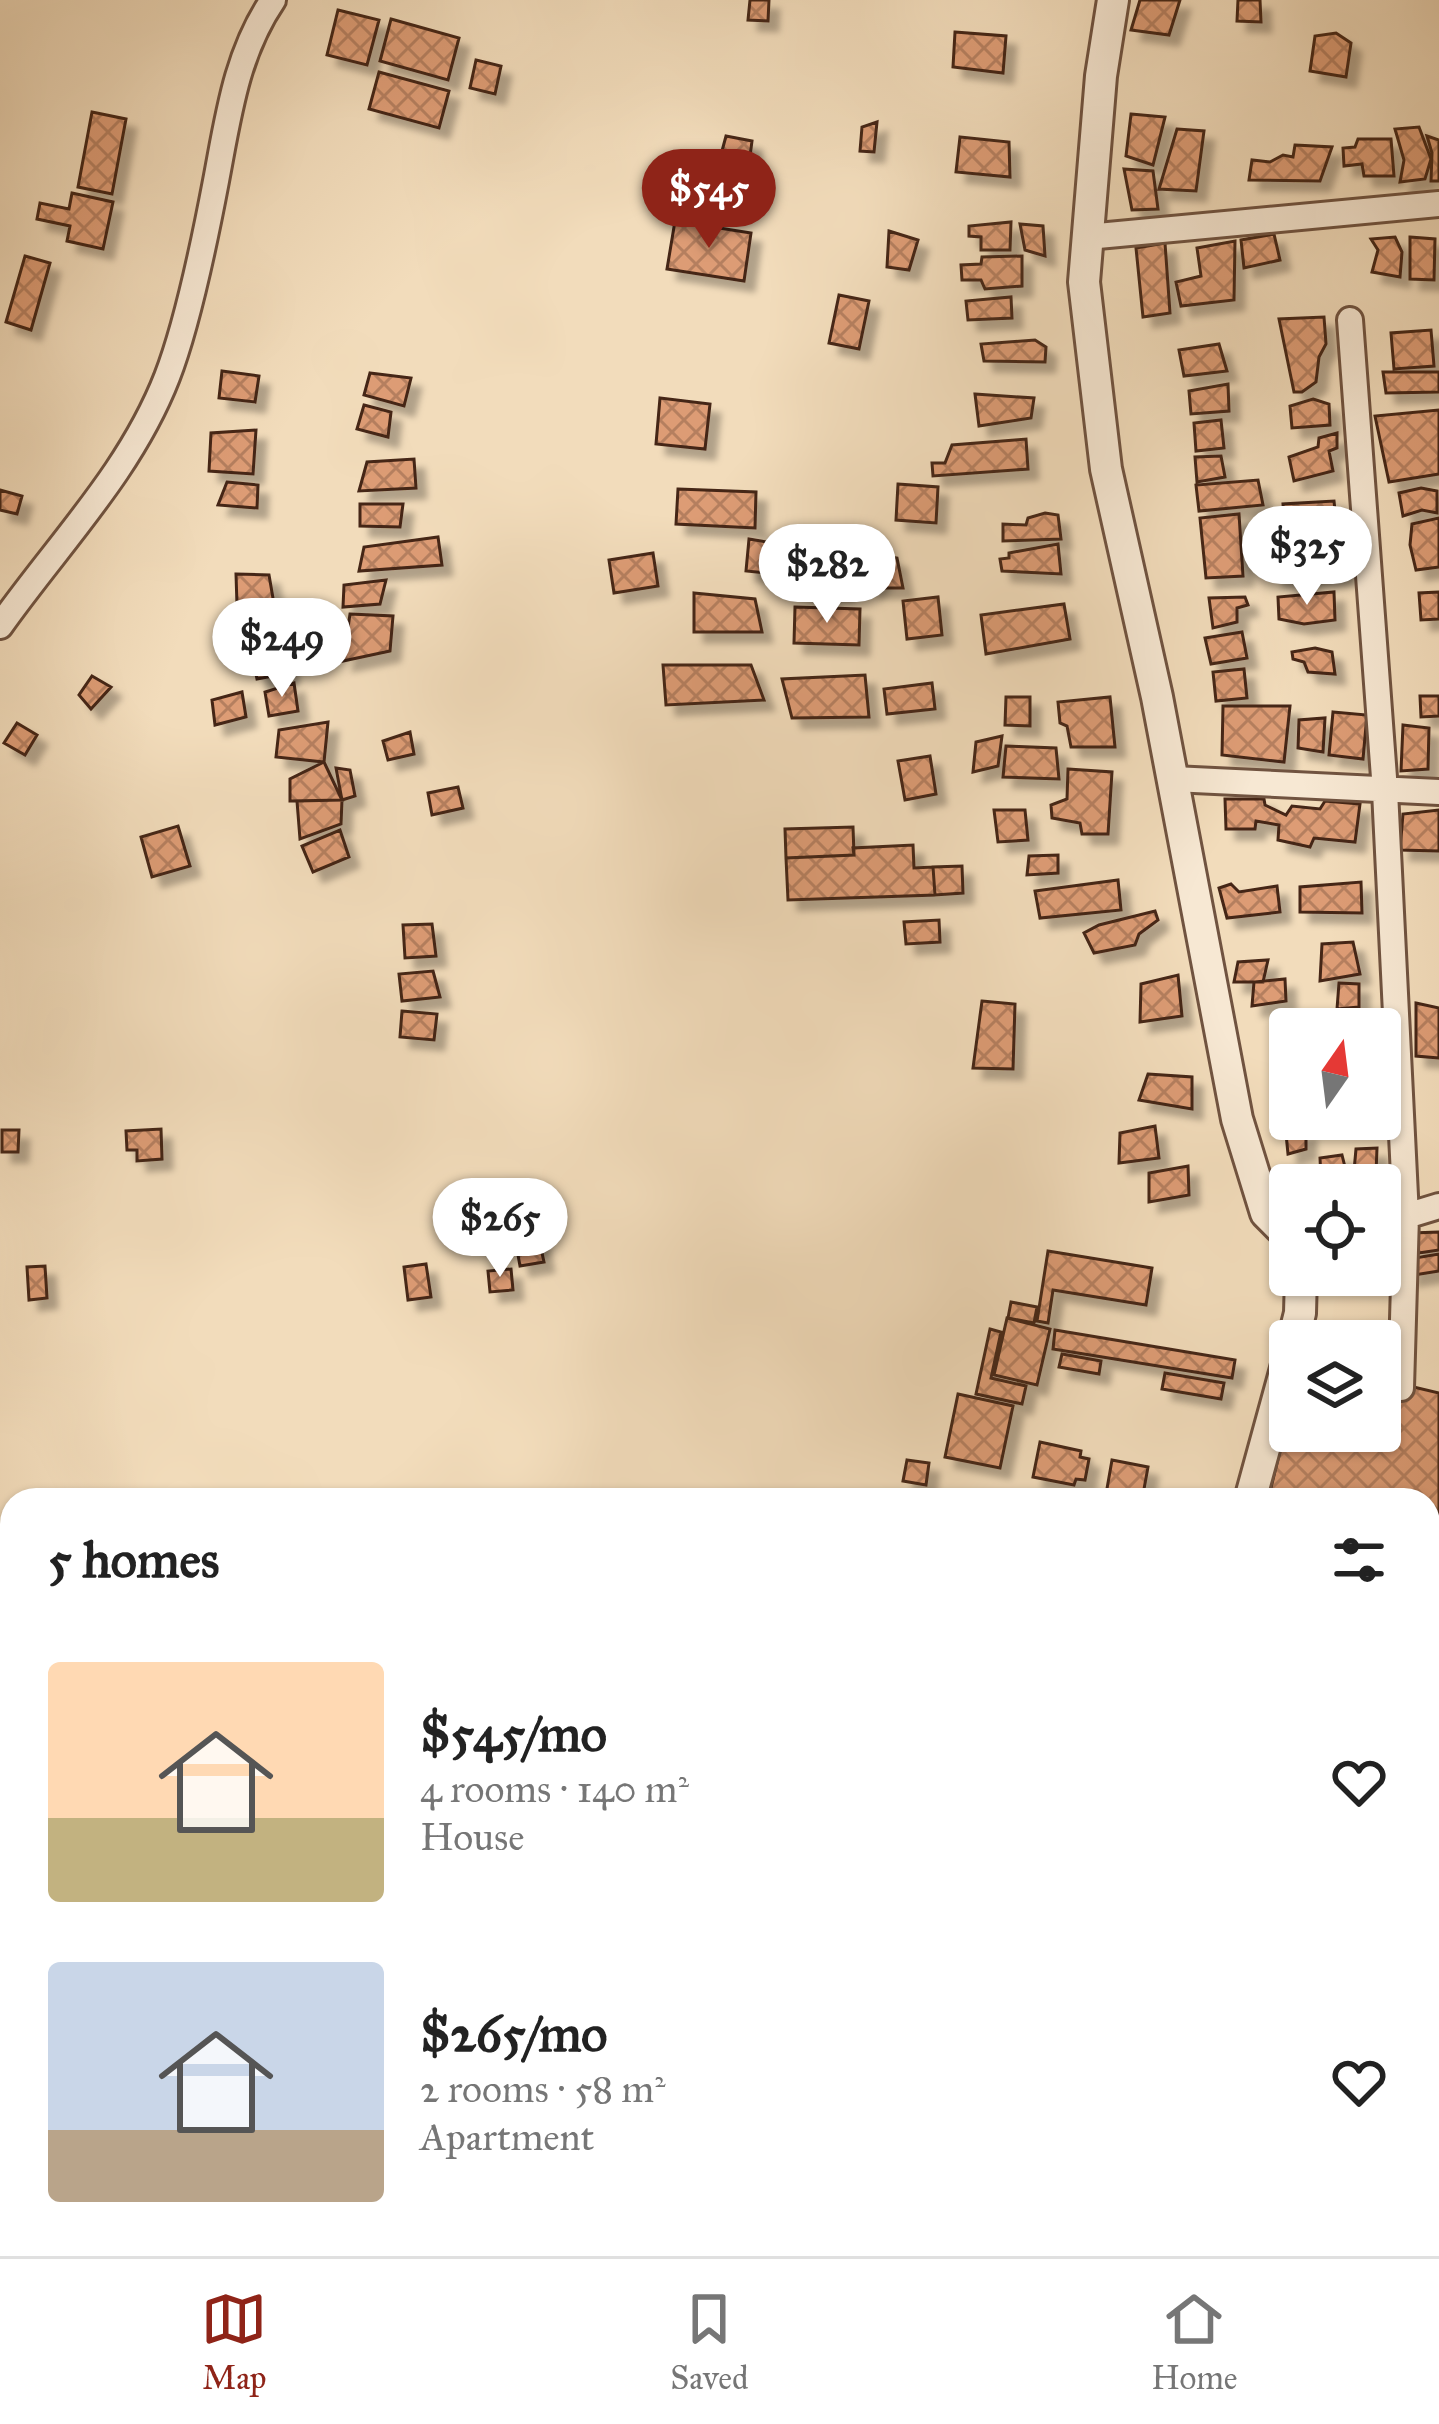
<!DOCTYPE html>
<html lang="en">
<head>
<meta charset="utf-8">
<style>
	body { margin:0; font-family:"IM FELL Great Primer",serif; background:#f6f6f6; color:#222; height:100vh; display:flex; flex-direction:column; font-size:45px; white-space:nowrap }
	* { box-sizing:border-box; margin:0 }
	p { font-size:39px; color:#767676 }
	.icon { flex:none; width:66px; height:66px; fill:none; stroke:currentColor; stroke-width:2; stroke-linecap:round; stroke-linejoin:round }
	.map { position:relative; flex:1; overflow:hidden }
	.sheet { position:absolute; left:0px; top:1488px; width:1440px; height:768px; display:flex; flex-direction:column; background:#fff; border-radius:36px 36px 0 0; box-shadow:0 3px 9px #0004 }
	.sheet>* { flex:none }
	.needle { width:78px; rotate:14deg }
	.buttons { position:absolute; left:1269px; top:1008px; display:grid; gap:24px }
	.buttons a { display:grid; place-items:center; width:132px; height:132px; border-radius:12px; background:#fff; box-shadow:0 3px 9px #0004; font-size:60px }
	.price { position:absolute; translate:-50% -102px; padding:0 27px; border-radius:42px; background:#fff; color:#222; font-size:39px; line-height:78px; filter:drop-shadow(0 3px 6px #0008) }
	.price::after { content:''; position:absolute; left:50%; top:72px; width:36px; height:27px; margin-left:-18px; background:inherit; clip-path:polygon(0 0,100% 0,50% 100%) }
	.price.current { background:#8f2418; color:#fff }
	ul { padding:0; list-style:none }
	li { display:flex; align-items:center; gap:36px; height:300px; padding:0 48px }
	li span { display:grid; place-items:center; flex:none; width:336px; height:240px; border-radius:12px; color:#555 }
	li>.icon { margin-inline-start:auto }
	span .icon { width:144px; height:144px; fill:#fffc; stroke-width:1 }
	li b { font-size:51px }
	h2 { display:flex; justify-content:space-between; align-items:center; height:144px; padding:0 48px; font-size:51px }
	.menu { display:flex; justify-content:space-around; align-items:center; height:168px; border-top:3px solid #e0e0e0; background:#fff; font-size:33px; color:#767676 }
	.menu a { display:grid; justify-items:center; gap:6px }
	.menu .current { color:#8f2418 }
	.map>svg:first-child { display:block }
	.building { fill:url(#building-cross-hatch); stroke:#442517; stroke-width:3; filter:url(#shadow) }
	.lines { fill:none; stroke-linecap:round; stroke-linejoin:round }
	.minor-casing { stroke:#705340; stroke-width:30 }
	.tertiary-casing { stroke:#705340; stroke-width:36 }
	.minor { stroke:#f7e8d3; stroke-width:24 }
	.tertiary { stroke:#f7e8d3; stroke-width:30 }
</style>
</head>
<body>
<div class="map">
<svg width="1439" height="2256" viewBox="0 0 1439 2256">
	<defs>
		<pattern id="building-cross-hatch" width="8" height="8" patternUnits="userSpaceOnUse" patternTransform="scale(3)"><rect width="8" height="8" fill="#dd9c74"/><path d="M0 0l8 8M0 8l8-8" fill="none" stroke="#b57f5e"/></pattern>
		<filter id="shadow"><feDropShadow dx="10" dy="10" stdDeviation="3" flood-color="#0004"/></filter>
	</defs>
	<rect width="100%" height="100%" fill="#f2dcbb"/>
	<filter id="stains"><feTurbulence type="fractalNoise" baseFrequency=".00167" numOctaves="4"/><feColorMatrix values="0 0 0 0 .2 0 0 0 0 .09 0 0 0 0 .02 0 0 0 .5 -.17"/></filter>
	<radialGradient id="worn" r=".72"><stop offset=".6" stop-color="#630" stop-opacity="0"/><stop offset="1" stop-color="#630" stop-opacity=".3"/></radialGradient>
	<path class="building" d="M 750,0 L 769,0 L 768,21 L 748,20 Z
		M 1140,0 L 1180,0 L 1169,35 L 1131,30 Z
		M 1238,0 L 1260,0 L 1261,22 L 1237,21 Z
		M 338,10 L 379,20 L 367,65 L 327,55 Z
		M 391,19 L 459,38 L 448,80 L 380,61 Z
		M 955,32 L 1006,36 L 1003,73 L 953,67 Z
		M 1336,33 L 1351,43 L 1346,77 L 1310,71 L 1315,36 Z
		M 476,60 L 501,66 L 495,94 L 470,88 Z
		M 379,72 L 449,91 L 439,128 L 369,109 Z
		M 92,112 L 126,119 L 112,194 L 78,187 Z
		M 1131,114 L 1165,117 L 1153,165 L 1126,156 Z
		M 877,122 L 874,152 L 860,151 L 862,127 Z
		M 1419,127 L 1431,159 L 1425,179 L 1400,182 L 1404,160 L 1395,129 Z
		M 1177,129 L 1204,131 L 1196,191 L 1159,189 Z
		M 726,136 L 752,141 L 749,164 L 719,162 Z
		M 1427,136 L 1439,140 L 1439,181 L 1431,181 L 1432,153 Z
		M 960,137 L 1009,142 L 1010,177 L 956,172 Z
		M 1358,139 L 1391,139 L 1394,176 L 1364,176 L 1362,164 L 1344,166 L 1343,148 L 1355,147 Z
		M 1295,145 L 1332,147 L 1320,181 L 1249,180 L 1252,160 L 1270,162 L 1283,155 L 1293,157 Z
		M 1124,169 L 1153,171 L 1158,209 L 1132,210 Z
		M 72,193 L 113,202 L 103,249 L 67,241 L 70,226 L 37,219 L 40,203 L 69,209 Z
		M 675,221 L 751,233 L 744,281 L 667,269 Z
		M 1011,222 L 1010,250 L 981,250 L 981,237 L 969,236 L 969,226 Z
		M 1020,224 L 1043,226 L 1045,256 L 1025,250 Z
		M 889,231 L 918,240 L 909,270 L 887,267 Z
		M 1274,234 L 1280,260 L 1244,268 L 1241,240 Z
		M 1395,237 L 1402,252 L 1400,277 L 1372,272 L 1378,250 L 1371,239 Z
		M 1410,237 L 1435,239 L 1434,280 L 1410,279 Z
		M 1235,241 L 1234,300 L 1181,306 L 1176,282 L 1201,276 L 1197,248 Z
		M 1165,243 L 1170,313 L 1143,317 L 1136,248 Z
		M 25,256 L 50,263 L 31,330 L 6,322 Z
		M 1022,256 L 1022,286 L 985,289 L 981,280 L 962,280 L 961,265 L 981,264 L 982,257 Z
		M 839,295 L 869,301 L 859,349 L 829,343 Z
		M 1011,297 L 1012,318 L 968,320 L 966,301 Z
		M 1324,317 L 1326,344 L 1319,357 L 1316,382 L 1302,392 L 1294,392 L 1279,319 Z
		M 1431,330 L 1434,366 L 1394,369 L 1391,333 Z
		M 1035,340 L 1046,347 L 1045,362 L 984,361 L 981,344 Z
		M 1219,344 L 1227,371 L 1184,376 L 1179,350 Z
		M 222,371 L 259,376 L 255,402 L 219,398 Z
		M 1383,372 L 1439,372 L 1439,392 L 1386,393 Z
		M 370,373 L 411,378 L 404,406 L 364,395 Z
		M 1228,384 L 1229,411 L 1191,414 L 1189,391 Z
		M 975,394 L 1034,398 L 1031,418 L 979,426 Z
		M 660,398 L 710,404 L 705,449 L 656,444 Z
		M 1313,399 L 1329,404 L 1330,425 L 1292,428 L 1290,406 Z
		M 364,405 L 391,412 L 388,437 L 357,429 Z
		M 1439,410 L 1439,474 L 1389,482 L 1375,416 Z
		M 1221,420 L 1224,448 L 1196,451 L 1194,423 Z
		M 256,430 L 253,474 L 209,471 L 211,433 Z
		M 1337,433 L 1337,448 L 1329,451 L 1333,471 L 1294,481 L 1289,457 L 1318,447 L 1319,438 Z
		M 1026,439 L 1028,469 L 933,476 L 932,463 L 945,463 L 952,445 Z
		M 1221,456 L 1225,477 L 1197,482 L 1195,457 Z
		M 414,459 L 416,488 L 359,491 L 367,462 Z
		M 1258,480 L 1263,505 L 1199,511 L 1196,485 Z
		M 227,482 L 258,485 L 257,508 L 218,505 Z
		M 898,484 L 938,487 L 936,523 L 896,520 Z
		M 1421,488 L 1437,491 L 1437,513 L 1422,510 L 1403,516 L 1399,493 Z
		M 678,489 L 756,492 L 755,528 L 676,524 Z
		M 0,490 L 22,496 L 17,514 L 0,510 Z
		M 1334,501 L 1337,530 L 1285,534 L 1283,504 Z
		M 360,504 L 403,504 L 400,527 L 360,526 Z
		M 1045,513 L 1058,515 L 1061,539 L 1003,541 L 1003,524 L 1026,525 L 1028,518 Z
		M 1239,514 L 1243,576 L 1206,578 L 1200,518 Z
		M 1439,518 L 1439,567 L 1416,570 L 1410,545 L 1412,524 Z
		M 438,537 L 442,565 L 359,571 L 364,547 Z
		M 749,539 L 784,545 L 786,575 L 746,571 Z
		M 1058,544 L 1061,574 L 1002,571 L 1000,559 L 1009,558 L 1009,553 Z
		M 1340,545 L 1345,575 L 1273,577 L 1275,555 L 1284,548 Z
		M 653,553 L 658,586 L 614,593 L 609,560 Z
		M 869,554 L 897,558 L 903,588 L 869,588 Z
		M 796,555 L 846,559 L 843,592 L 794,588 Z
		M 236,574 L 269,575 L 274,604 L 237,605 Z
		M 386,580 L 380,604 L 343,607 L 344,585 Z
		M 1334,592 L 1335,620 L 1304,624 L 1279,619 L 1278,597 Z
		M 1439,592 L 1439,619 L 1421,620 L 1419,593 Z
		M 694,593 L 755,599 L 762,632 L 694,632 Z
		M 938,597 L 942,635 L 907,639 L 903,601 Z
		M 1245,597 L 1248,605 L 1237,608 L 1237,622 L 1213,628 L 1209,598 Z
		M 1064,604 L 1070,639 L 986,654 L 981,615 Z
		M 795,607 L 860,609 L 859,645 L 794,643 Z
		M 350,614 L 393,616 L 390,651 L 343,661 Z
		M 1242,632 L 1247,658 L 1211,664 L 1205,638 Z
		M 282,639 L 289,673 L 257,679 L 250,645 Z
		M 1315,648 L 1332,652 L 1335,674 L 1308,672 L 1304,662 L 1293,659 L 1292,652 Z
		M 663,665 L 751,665 L 764,700 L 666,705 Z
		M 1244,669 L 1247,698 L 1216,701 L 1213,672 Z
		M 865,675 L 869,717 L 792,718 L 782,679 Z
		M 92,676 L 111,687 L 91,709 L 79,695 Z
		M 294,683 L 298,711 L 269,716 L 265,692 Z
		M 932,683 L 935,709 L 887,714 L 884,689 Z
		M 242,692 L 246,717 L 215,725 L 212,700 Z
		M 1420,696 L 1439,696 L 1439,716 L 1421,717 Z
		M 1006,697 L 1030,697 L 1030,726 L 1005,725 Z
		M 1110,697 L 1115,747 L 1071,747 L 1067,726 L 1060,723 L 1058,702 Z
		M 1223,706 L 1290,706 L 1284,762 L 1222,755 Z
		M 1333,712 L 1367,715 L 1363,759 L 1329,755 Z
		M 1325,718 L 1323,752 L 1298,748 L 1299,720 Z
		M 328,722 L 324,762 L 276,757 L 279,730 Z
		M 17,723 L 37,735 L 25,755 L 4,743 Z
		M 1403,725 L 1429,728 L 1428,769 L 1401,771 Z
		M 410,732 L 414,754 L 388,760 L 383,741 Z
		M 1002,736 L 998,766 L 973,772 L 976,742 Z
		M 1006,746 L 1056,748 L 1059,779 L 1003,777 Z
		M 930,756 L 936,794 L 905,800 L 898,761 Z
		M 324,762 L 342,800 L 290,801 L 290,779 Z
		M 336,768 L 350,770 L 355,796 L 342,800 Z
		M 1068,769 L 1112,772 L 1108,834 L 1082,834 L 1080,823 L 1052,818 L 1051,805 L 1067,799 Z
		M 458,787 L 463,808 L 432,815 L 428,793 Z
		M 1225,799 L 1264,799 L 1265,805 L 1286,815 L 1292,806 L 1320,809 L 1325,801 L 1360,804 L 1355,842 L 1314,838 L 1310,847 L 1278,840 L 1279,825 L 1256,821 L 1255,829 L 1226,829 Z
		M 342,800 L 341,824 L 300,839 L 297,801 Z
		M 994,810 L 1025,810 L 1028,840 L 998,842 Z
		M 1439,810 L 1439,851 L 1400,850 L 1403,814 Z
		M 178,826 L 190,866 L 152,877 L 141,837 Z
		M 853,827 L 854,855 L 786,858 L 785,829 Z
		M 340,830 L 349,857 L 313,872 L 302,846 Z
		M 913,845 L 914,868 L 933,867 L 935,895 L 788,900 L 786,858 L 854,855 L 853,848 Z
		M 1058,855 L 1058,873 L 1027,875 L 1029,856 Z
		M 962,866 L 963,893 L 935,895 L 933,867 Z
		M 1118,880 L 1121,910 L 1040,918 L 1035,891 Z
		M 1361,882 L 1362,913 L 1300,912 L 1300,887 Z
		M 1231,884 L 1239,892 L 1277,886 L 1280,912 L 1227,918 L 1219,888 Z
		M 1155,911 L 1158,920 L 1139,934 L 1135,945 L 1094,953 L 1084,933 L 1099,925 Z
		M 939,920 L 940,942 L 906,944 L 904,922 Z
		M 432,924 L 436,956 L 405,958 L 403,925 Z
		M 1353,942 L 1360,974 L 1320,981 L 1322,944 Z
		M 1268,960 L 1263,982 L 1234,982 L 1238,962 Z
		M 433,971 L 440,997 L 402,1001 L 399,974 Z
		M 1178,975 L 1182,1016 L 1140,1022 L 1141,984 Z
		M 1285,979 L 1286,1001 L 1252,1006 L 1254,982 Z
		M 1339,983 L 1359,984 L 1359,1007 L 1337,1009 Z
		M 982,1001 L 1015,1004 L 1013,1069 L 973,1068 Z
		M 1416,1003 L 1439,1008 L 1439,1058 L 1416,1056 Z
		M 1365,1010 L 1366,1027 L 1338,1029 L 1342,1012 Z
		M 402,1011 L 437,1014 L 434,1040 L 400,1037 Z
		M 1148,1074 L 1192,1077 L 1192,1109 L 1139,1100 Z
		M 1155,1126 L 1159,1158 L 1119,1163 L 1120,1133 Z
		M 161,1129 L 162,1159 L 137,1161 L 137,1150 L 127,1150 L 126,1131 Z
		M 2,1130 L 19,1130 L 18,1152 L 2,1152 Z
		M 1306,1130 L 1306,1149 L 1288,1154 L 1286,1134 Z
		M 1377,1148 L 1376,1173 L 1354,1171 L 1356,1149 Z
		M 1342,1155 L 1347,1175 L 1321,1179 L 1320,1158 Z
		M 1188,1166 L 1189,1195 L 1149,1202 L 1149,1173 Z
		M 1439,1232 L 1439,1250 L 1412,1254 L 1412,1233 Z
		M 539,1239 L 544,1262 L 520,1266 L 516,1244 Z
		M 1048,1251 L 1152,1268 L 1146,1305 L 1053,1290 L 1048,1323 L 1037,1321 Z
		M 1439,1254 L 1439,1271 L 1408,1276 L 1409,1259 Z
		M 426,1264 L 431,1297 L 408,1300 L 404,1267 Z
		M 45,1266 L 47,1298 L 29,1300 L 27,1267 Z
		M 511,1269 L 513,1290 L 490,1292 L 488,1271 Z
		M 1011,1302 L 1037,1307 L 1034,1323 L 1008,1318 Z
		M 1007,1318 L 1050,1329 L 1037,1385 L 994,1375 Z
		M 990,1329 L 1001,1332 L 991,1378 L 1026,1386 L 1022,1404 L 976,1394 Z
		M 1055,1330 L 1235,1360 L 1232,1378 L 1053,1349 Z
		M 1062,1354 L 1101,1361 L 1099,1374 L 1059,1367 Z
		M 1165,1373 L 1224,1383 L 1221,1399 L 1162,1389 Z
		M 1380,1379 L 1439,1393 L 1439,1644 L 1428,1641 L 1428,1500 L 1268,1500 L 1290,1410 L 1290,1431 L 1380,1431 Z
		M 958,1394 L 1013,1406 L 1000,1468 L 945,1457 Z
		M 1040,1442 L 1081,1451 L 1080,1457 L 1089,1459 L 1085,1480 L 1076,1479 L 1074,1485 L 1033,1477 Z
		M 907,1460 L 929,1463 L 926,1485 L 903,1481 Z
		M 1112,1460 L 1148,1467 L 1142,1500 L 1105,1500 Z"/>
	<g class="lines">
		<defs>
			<path id="minor" d="M 1087,237 L 1439,204
				M 1350,320 L 1385,791 L 1406,1216 L 1401,1388
				M 0,626 C 58,544 130,472 167,377 C 188,323 205,239 216,181 C 228,118 236,54 273,0
				M 1173,779 L 1439,792
				M 1380,1224 L 1439,1206
				M 1056,2256 L 1066,2244"/>
			<path id="tertiary" d="M 1113,0 L 1101,76 L 1084,282 L 1106,469 L 1157,697 L 1237,1119 L 1266,1213 L 1286,1233 L 1290,1243
				M 1293,1341 L 1300,1313 L 1301,1275
				M 1250,1500 L 1290,1354
				M 1236,2244 L 1240,2256"/>
		</defs>
		<use href="#minor" class="minor-casing"/>
		<use href="#tertiary" class="tertiary-casing"/>
		<use href="#minor" class="minor"/>
		<use href="#tertiary" class="tertiary"/>
	</g>
	<rect width="100%" height="100%" filter="url(#stains)"/>
	<rect width="100%" height="100%" fill="url(#worn)"/>
</svg>
<div class="buttons">
<a><svg class="needle" viewBox="-14 -14 28 28"><path d="M0-13l5 13h-10z" fill="#e53935"/><path d="M0 13l5-13h-10z" fill="#767676"/></svg></a>
<a><svg class="icon" aria-label="locate" viewBox="0 0 24 24"><circle cx="12" cy="12" r="6"/><path d="M12 2v4M12 18v4M2 12h4M18 12h4"/></svg></a>
<a><svg class="icon" aria-label="layers" viewBox="0 0 24 24"><path d="M12 4l9 5-9 5-9-5zM3 14l9 5 9-5"/></svg></a>
</div>
<b class="price current" style="left:709px;top:251px">$545</b>
<b class="price" style="left:1307px;top:608px">$325</b>
<b class="price" style="left:827px;top:626px">$282</b>
<b class="price" style="left:282px;top:700px">$249</b>
<b class="price" style="left:500px;top:1280px">$265</b>
<section class="sheet">
<h2>5 homes<svg class="icon" aria-label="filters" viewBox="0 0 24 24"><path d="M4 7h16M4 17h16"/><circle cx="9" cy="7" r="2"/><circle cx="15" cy="17" r="2"/></svg></h2>
<ul>
<li><span style="background:linear-gradient(#ffd9b3 65%,#c2b280 0)"><svg class="icon" aria-label="home" viewBox="0 0 24 24"><path d="M3 11l9-7 9 7M6 9v11h12V9"/></svg></span><div><b>$545/mo</b><p>4 rooms · 140 m²</p><p>House</p></div><svg class="icon" aria-label="heart" viewBox="0 0 24 24"><path d="M12 20l-8-8c-3-5 5-10 8-4 3-6 11-1 8 4z"/></svg></li>
<li><span style="background:linear-gradient(#c9d6e8 70%,#b9a48a 0)"><svg class="icon" aria-label="home" viewBox="0 0 24 24"><path d="M3 11l9-7 9 7M6 9v11h12V9"/></svg></span><div><b>$265/mo</b><p>2 rooms · 58 m²</p><p>Apartment</p></div><svg class="icon" aria-label="heart" viewBox="0 0 24 24"><path d="M12 20l-8-8c-3-5 5-10 8-4 3-6 11-1 8 4z"/></svg></li>
</ul>
</section>
</div>
<nav class="menu">
<a class="current"><svg class="icon" aria-label="map" viewBox="0 0 24 24"><path d="M3 6l6-2 6 2 6-2v14l-6 2-6-2-6 2zM9 4v14M15 6v14"/></svg>Map</a>
<a><svg class="icon" aria-label="saved" viewBox="0 0 24 24"><path d="M7 4h10v16l-5-4-5 4z"/></svg>Saved</a>
<a><svg class="icon" aria-label="home" viewBox="0 0 24 24"><path d="M3 11l9-7 9 7M6 9v11h12V9"/></svg>Home</a>
</nav>
</body>
</html>
